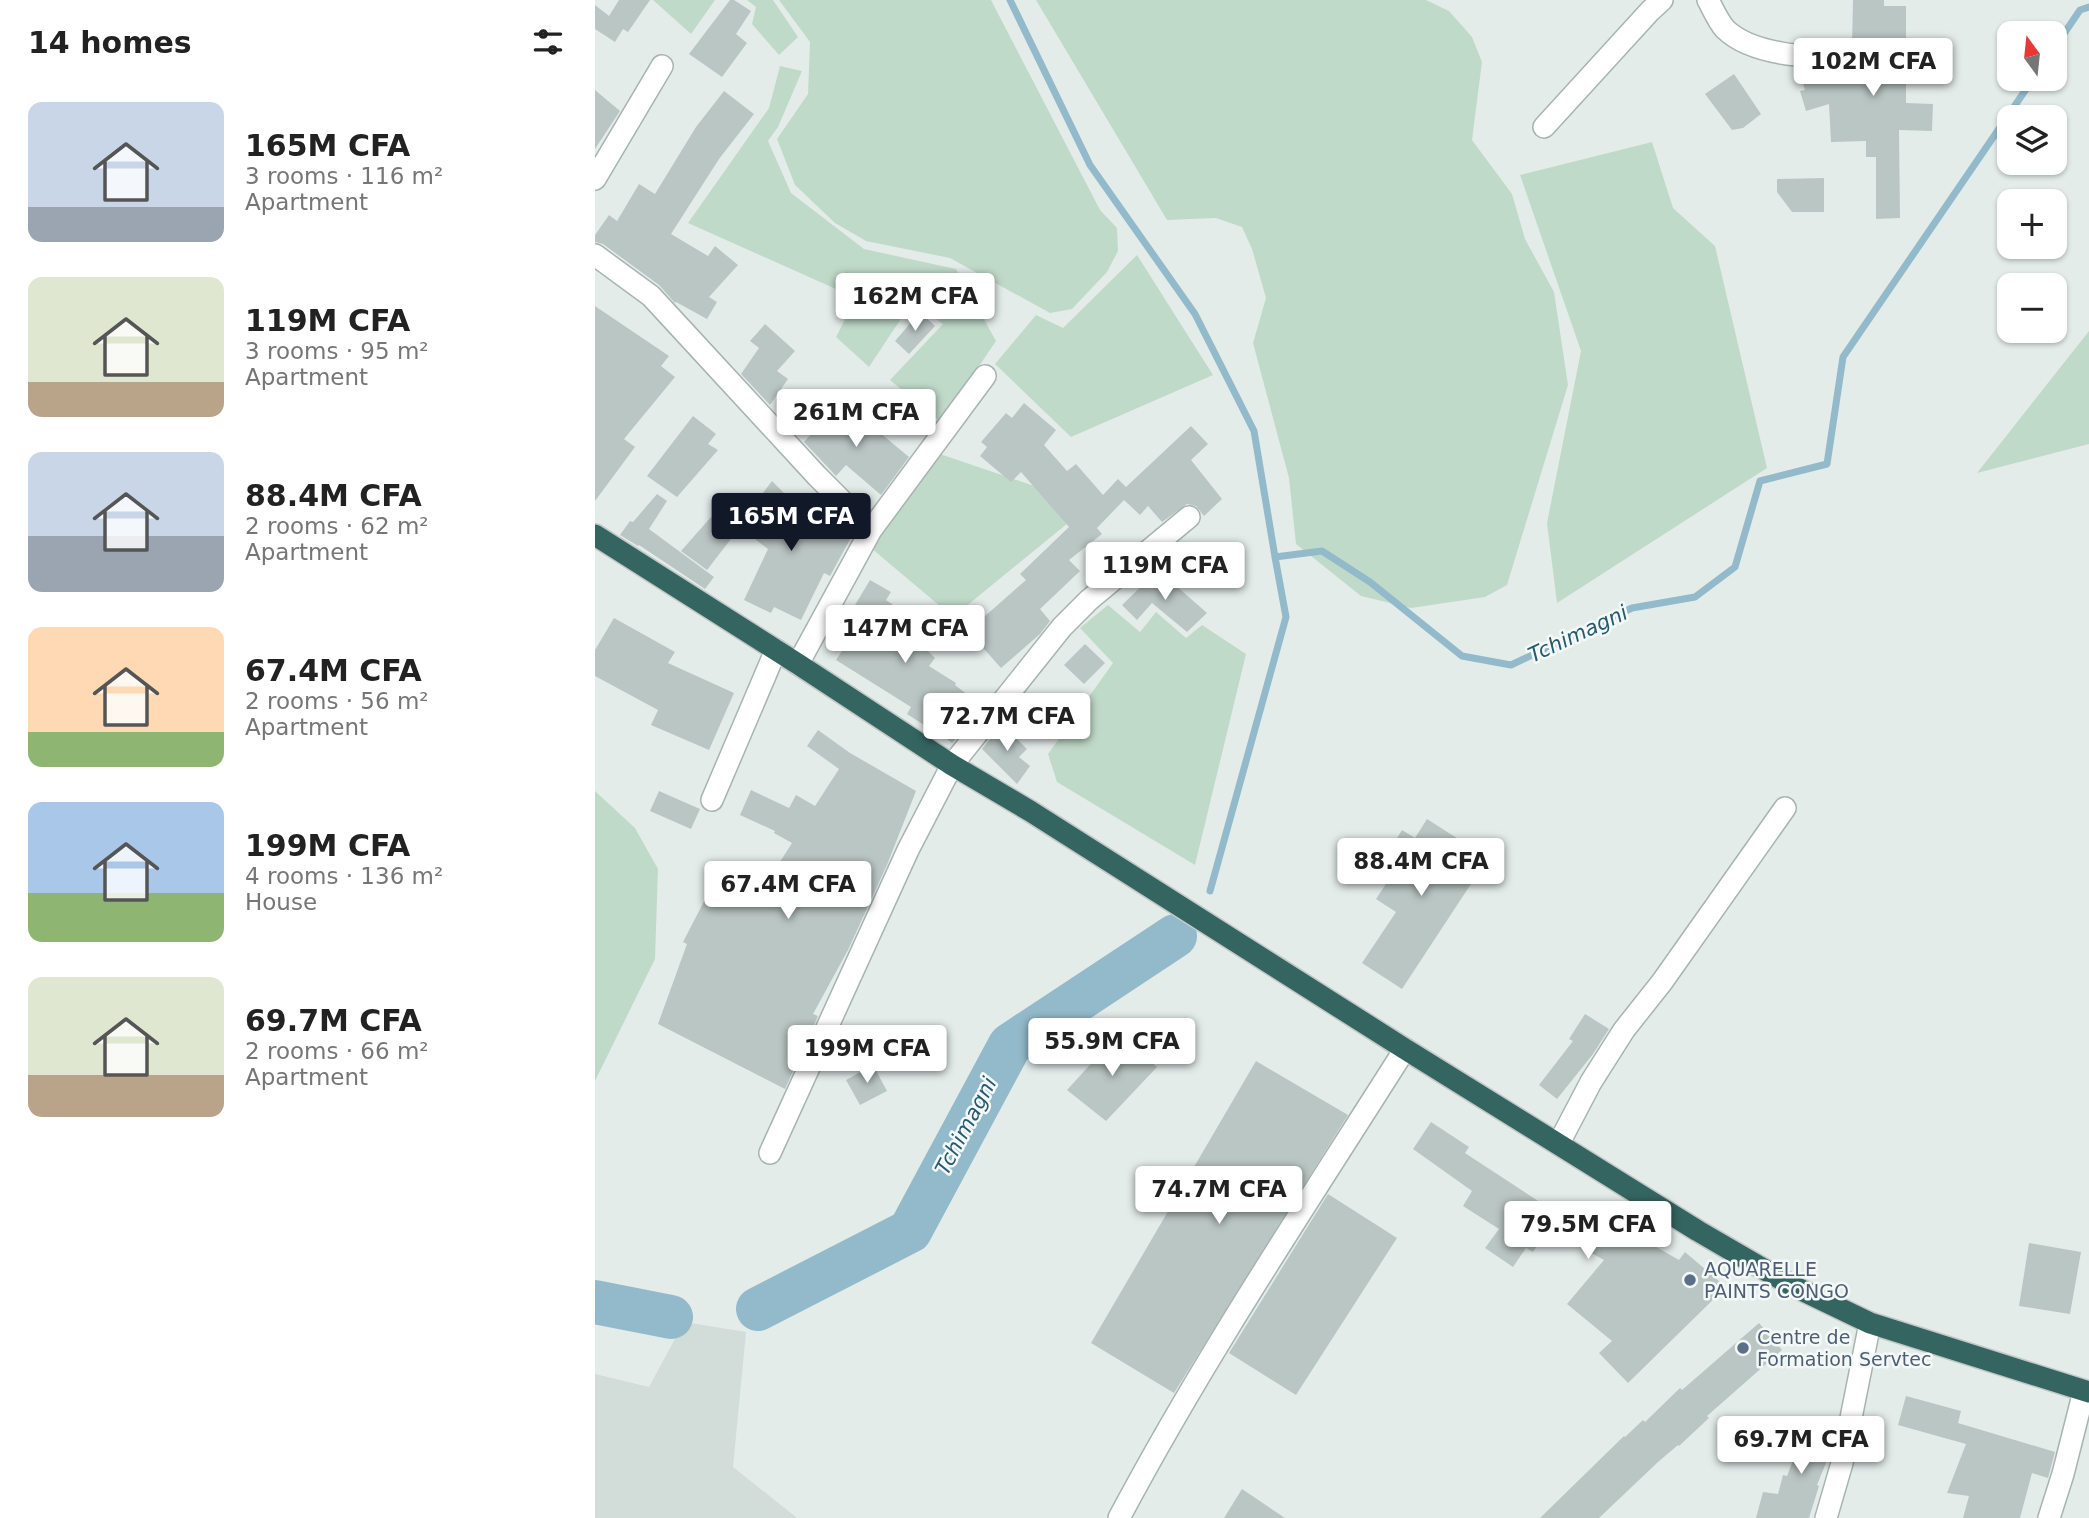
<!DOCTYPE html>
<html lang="en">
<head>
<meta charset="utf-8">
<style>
	body { margin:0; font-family:"DejaVu Sans",sans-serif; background:#f6f6f6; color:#222; height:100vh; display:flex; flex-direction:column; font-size:26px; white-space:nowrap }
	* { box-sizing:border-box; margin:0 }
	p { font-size:23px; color:#767676 }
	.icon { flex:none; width:38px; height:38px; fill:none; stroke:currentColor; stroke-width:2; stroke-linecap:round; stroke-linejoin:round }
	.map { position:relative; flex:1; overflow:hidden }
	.sheet { display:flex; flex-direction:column; background:#fff; width:595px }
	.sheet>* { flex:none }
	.needle { width:46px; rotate:345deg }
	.buttons { position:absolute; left:1402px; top:21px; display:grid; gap:14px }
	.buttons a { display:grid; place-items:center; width:70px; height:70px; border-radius:14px; background:#fff; box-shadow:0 2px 5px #0004; font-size:35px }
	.price { position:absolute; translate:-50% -60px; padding:0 16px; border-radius:7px; background:#fff; color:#222; font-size:23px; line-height:46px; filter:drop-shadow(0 2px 4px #0008) }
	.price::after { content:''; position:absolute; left:50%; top:42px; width:21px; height:16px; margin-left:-10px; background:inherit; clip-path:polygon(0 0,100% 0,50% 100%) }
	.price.current { background:#111827; color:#fff }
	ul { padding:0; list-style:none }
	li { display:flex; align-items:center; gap:21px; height:175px; padding:0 28px }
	li span { display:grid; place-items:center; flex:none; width:196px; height:140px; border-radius:14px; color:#555 }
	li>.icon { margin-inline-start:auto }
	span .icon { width:84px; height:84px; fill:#fffc; stroke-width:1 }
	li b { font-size:30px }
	h2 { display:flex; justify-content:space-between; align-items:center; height:84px; padding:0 28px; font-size:30px }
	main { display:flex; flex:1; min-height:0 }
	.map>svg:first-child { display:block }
	.built { fill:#d2dcd9 }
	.green { fill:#c0daca }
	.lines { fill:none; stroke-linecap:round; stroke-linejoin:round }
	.stream { stroke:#93baca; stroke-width:7 }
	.river { stroke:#93baca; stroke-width:44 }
	.building { fill:#bac6c3 }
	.street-casing { stroke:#a7b4b1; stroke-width:24 }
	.highway-casing { stroke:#c2c8c8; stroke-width:24 }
	.street { stroke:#fff; stroke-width:21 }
	.highway { stroke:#356561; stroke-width:21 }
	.service-dot { fill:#5c6f8a; stroke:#f4f9f7; stroke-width:2.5 }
	.labels { text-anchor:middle; stroke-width:5; stroke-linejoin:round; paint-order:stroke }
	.service-label { font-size:19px; fill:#4e5e75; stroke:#f4f9f7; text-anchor:start }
	.water-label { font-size:21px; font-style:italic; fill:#265a71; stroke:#f4f9f7 }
</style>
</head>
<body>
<main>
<section class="sheet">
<h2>14 homes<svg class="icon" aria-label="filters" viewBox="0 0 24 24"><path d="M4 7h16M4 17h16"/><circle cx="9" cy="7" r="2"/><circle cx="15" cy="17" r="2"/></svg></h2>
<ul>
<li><span style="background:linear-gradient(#c9d6e8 75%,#9aa5b1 0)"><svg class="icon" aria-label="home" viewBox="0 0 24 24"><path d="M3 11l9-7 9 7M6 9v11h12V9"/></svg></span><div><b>165M CFA</b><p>3 rooms · 116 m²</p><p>Apartment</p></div></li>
<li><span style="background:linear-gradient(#dfe7d0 75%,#b9a48a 0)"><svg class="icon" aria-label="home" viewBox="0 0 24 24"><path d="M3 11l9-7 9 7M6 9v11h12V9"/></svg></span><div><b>119M CFA</b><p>3 rooms · 95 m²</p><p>Apartment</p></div></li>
<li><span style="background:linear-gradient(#c9d6e8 60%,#9aa5b1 0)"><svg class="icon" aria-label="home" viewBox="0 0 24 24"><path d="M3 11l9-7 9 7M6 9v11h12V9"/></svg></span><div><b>88.4M CFA</b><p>2 rooms · 62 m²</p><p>Apartment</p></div></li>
<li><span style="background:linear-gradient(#ffd9b3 75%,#8fb573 0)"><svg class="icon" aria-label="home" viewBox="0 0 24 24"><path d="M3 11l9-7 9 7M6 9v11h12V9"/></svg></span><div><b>67.4M CFA</b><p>2 rooms · 56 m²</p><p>Apartment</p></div></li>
<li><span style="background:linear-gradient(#a9c7e8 65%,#8fb573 0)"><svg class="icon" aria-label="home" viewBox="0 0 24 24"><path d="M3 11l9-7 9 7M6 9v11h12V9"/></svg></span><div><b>199M CFA</b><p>4 rooms · 136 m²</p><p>House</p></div></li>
<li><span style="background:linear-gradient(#dfe7d0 70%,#b9a48a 0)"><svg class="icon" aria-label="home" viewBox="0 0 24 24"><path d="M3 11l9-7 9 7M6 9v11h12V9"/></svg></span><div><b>69.7M CFA</b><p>2 rooms · 66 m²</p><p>Apartment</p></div></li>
</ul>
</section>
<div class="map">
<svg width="1494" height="1518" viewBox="0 0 1494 1518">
	<rect width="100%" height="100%" fill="#e4ecea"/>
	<path class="built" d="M 89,1322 L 151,1332 L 138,1467 L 202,1518 L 0,1518 L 0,1374 L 54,1387 Z"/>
	<path class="green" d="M 58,0 L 120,0 L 96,34 Z
		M 152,0 L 178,0 L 203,37 L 184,55 L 157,24 L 161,7 Z
		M 184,0 L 396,0 L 505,210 L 522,228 L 523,251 L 512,272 L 477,309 L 455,313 L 355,258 L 271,241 L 240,223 L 200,185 L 182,139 L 213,94 L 215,42 Z
		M 441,0 L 831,0 L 854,11 L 877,37 L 887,62 L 877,140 L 917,194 L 930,239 L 959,292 L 973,385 L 912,585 L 890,597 L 816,608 L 766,596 L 701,544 L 694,478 L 658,343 L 671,298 L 657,249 L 647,227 L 621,218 L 572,220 Z
		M 185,66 L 207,71 L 183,127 L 173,141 L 196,193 L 269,249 L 361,269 L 401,341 L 346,422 L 295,380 L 348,324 L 317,302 L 274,367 L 241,337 L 261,298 L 93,223 L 174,108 Z
		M 1057,142 L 1078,208 L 1120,246 L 1172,468 L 962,603 L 952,523 L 986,351 L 925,175 Z
		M 542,255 L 618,375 L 476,437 L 400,364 L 441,315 L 468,328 Z
		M 1494,331 L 1494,444 L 1382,473 Z
		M 345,454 L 495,505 L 358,617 L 276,548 Z
		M 513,605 L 545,632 L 561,612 L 591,638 L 607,625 L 651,654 L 600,865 L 462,782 L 453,754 L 518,663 L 485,628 Z
		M 0,791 L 40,828 L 63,869 L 60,959 L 0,1081 Z"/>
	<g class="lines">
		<path class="stream" d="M 415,0 L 495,165 L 600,314 L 659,431 L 680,557
			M 1460,47 L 1485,10 L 1494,7
			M 615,891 L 691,617 L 680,557 L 727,551 L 775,582 L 867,656 L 916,665 L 1037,608 L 1100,597 L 1140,567 L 1165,481 L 1232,464 L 1248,357 L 1438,79"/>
		<path class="river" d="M 0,1302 L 76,1317
			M 163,1309 L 315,1231 L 415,1045 L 580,936"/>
	</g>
	<path class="building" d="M 24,0 L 55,0 L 33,32 L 28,29 L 20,42 L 0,29 L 0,5 L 14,16 Z
		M 135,0 L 139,0 L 156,11 L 141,34 L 152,43 L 127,77 L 94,54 Z
		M 1258,0 L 1289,0 L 1289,6 L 1311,6 L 1311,103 L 1338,104 L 1337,131 L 1304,130 L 1305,218 L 1281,219 L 1281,157 L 1271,157 L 1271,141 L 1236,142 L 1234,104 L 1211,111 L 1205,91 L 1210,90 L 1205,73 L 1216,70 L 1274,72 L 1281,70 L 1285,65 L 1287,59 L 1281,48 L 1257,45 Z
		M 1139,74 L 1166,114 L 1148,128 L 1137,130 L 1110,94 Z
		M 0,90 L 25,111 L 0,149 Z
		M 129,91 L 159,114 L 124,159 L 76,234 L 113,256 L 120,246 L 143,265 L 114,297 L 122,302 L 112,319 L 81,302 L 80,303 L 64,285 L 8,244 L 0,242 L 0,235 L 14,215 L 22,221 L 44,184 L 60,194 L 101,127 Z
		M 1229,178 L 1229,212 L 1197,212 L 1182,192 L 1182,179 Z
		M 0,306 L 74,356 L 66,366 L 80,377 L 29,439 L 40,447 L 0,501 Z
		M 325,312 L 340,326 L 314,354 L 300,341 Z
		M 170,324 L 200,351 L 182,371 L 193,379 L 175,405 L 146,374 L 164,348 L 155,341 Z
		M 245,402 L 282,435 L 284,432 L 314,457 L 286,495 L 251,465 L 241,476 L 209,442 Z
		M 429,403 L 461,430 L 449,445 L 472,471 L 481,464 L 508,495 L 523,479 L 531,487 L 596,426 L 613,444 L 596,460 L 627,499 L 609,516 L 601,506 L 592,504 L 567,522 L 553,506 L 545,515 L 529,500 L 502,528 L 507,534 L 474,560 L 485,571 L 445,609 L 455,621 L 445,634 L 406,668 L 373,631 L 431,580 L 425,574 L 474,527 L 426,472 L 416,482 L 385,456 L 392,447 L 386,442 L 411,413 L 417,418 Z
		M 98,416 L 121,434 L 113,444 L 123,450 L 82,497 L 52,476 Z
		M 177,481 L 195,499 L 191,504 L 222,525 L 232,511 L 259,532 L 235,576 L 229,573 L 206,620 L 179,607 L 176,613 L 149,600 L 173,549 L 143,526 Z
		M 62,494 L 72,501 L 54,529 L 119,577 L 110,589 L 44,545 L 43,546 L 25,535 L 35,521 L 38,522 Z
		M 116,517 L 139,535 L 112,570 L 86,551 Z
		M 563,570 L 612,613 L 592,632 L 557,603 L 542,620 L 527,605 Z
		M 275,580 L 296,592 L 291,600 L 323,622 L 321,624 L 337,635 L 328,646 L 340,658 L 334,666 L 361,683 L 360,685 L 387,706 L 357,743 L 334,725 L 332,727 L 312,714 L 316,707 L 241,660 L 273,612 L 260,605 Z
		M 19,618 L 80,652 L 73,663 L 139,693 L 114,750 L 56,725 L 63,710 L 0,676 L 0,650 Z
		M 490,644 L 510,663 L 489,684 L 469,665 Z
		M 407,724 L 432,749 L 424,757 L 435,766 L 422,784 L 387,749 Z
		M 223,730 L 255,753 L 321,791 L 292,865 L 253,950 L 218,1014 L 223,1016 L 190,1089 L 63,1024 L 92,944 L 88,942 L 119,882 L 159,903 L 197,843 L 179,833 L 180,831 L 145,815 L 156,790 L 194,808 L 201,795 L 220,806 L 244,769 L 212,746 Z
		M 64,791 L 105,809 L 96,829 L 55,811 Z
		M 832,819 L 893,858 L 807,989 L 767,963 L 801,912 L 781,899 L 806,861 L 793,853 L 807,830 L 820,838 Z
		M 990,1014 L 1014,1029 L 998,1054 L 962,1099 L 944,1085 L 978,1041 L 974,1039 Z
		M 523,1034 L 562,1067 L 511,1121 L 472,1090 Z
		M 661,1061 L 753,1115 L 579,1393 L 496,1343 Z
		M 278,1065 L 292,1091 L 265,1105 L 251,1080 Z
		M 836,1122 L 874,1147 L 870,1153 L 989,1231 L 1000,1212 L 1084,1260 L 1090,1252 L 1131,1287 L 1033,1383 L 1004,1353 L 1017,1341 L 972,1304 L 1009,1260 L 953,1229 L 938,1252 L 931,1248 L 918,1267 L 890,1248 L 904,1229 L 868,1206 L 877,1191 L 818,1149 Z
		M 733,1194 L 802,1238 L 701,1395 L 634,1353 Z
		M 1434,1243 L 1486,1252 L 1475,1314 L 1424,1306 Z
		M 1164,1323 L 1187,1350 L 1112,1416 L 1114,1418 L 1084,1446 L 1083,1445 L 1063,1462 L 1004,1518 L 945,1518 L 1029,1436 L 1030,1437 L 1048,1420 L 1050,1422 L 1085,1388 L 1087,1390 Z
		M 1311,1396 L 1366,1411 L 1363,1423 L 1460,1452 L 1453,1478 L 1437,1473 L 1425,1518 L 1368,1518 L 1374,1496 L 1352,1493 L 1371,1444 L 1303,1425 Z
		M 1215,1418 L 1241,1427 L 1237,1448 L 1222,1485 L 1224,1486 L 1214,1518 L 1161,1518 L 1168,1492 L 1183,1494 L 1188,1475 L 1192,1476 Z
		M 647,1489 L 690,1518 L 629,1518 Z"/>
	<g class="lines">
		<defs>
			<path id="street" d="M 1113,0 C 1118,9 1123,21 1130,29 C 1162,60 1232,57 1274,59
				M 949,127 L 1055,11 L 1067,0
				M 0,179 L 67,66
				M 0,255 L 56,296 L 222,476 L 276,530
				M 203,664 L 276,530 L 390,376
				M 117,800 L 181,650
				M 964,1143 L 996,1082 L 1029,1030 L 1067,982 L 1190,808
				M 175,1153 L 313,850 L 357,765 L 467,627 L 494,600 L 594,517
				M 524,1518 C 610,1356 712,1204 810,1049
				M 1231,1518 L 1247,1463 L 1275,1323
				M 1454,1518 L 1468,1474 L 1489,1391"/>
			<path id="highway" d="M 0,535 L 203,664 L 357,765 L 435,811 L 810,1049 L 1103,1231 L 1196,1285 L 1275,1323 L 1494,1392"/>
		</defs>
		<use href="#street" class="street-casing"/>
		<use href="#highway" class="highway-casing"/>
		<use href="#street" class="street"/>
		<use href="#highway" class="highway"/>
	</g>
	<g class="service-dot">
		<circle cx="1095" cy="1280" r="7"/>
		<circle cx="1148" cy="1348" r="7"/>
	</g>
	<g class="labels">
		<g class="service-label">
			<text x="1109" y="1276">AQUARELLE<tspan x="1109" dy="22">PAINTS CONGO</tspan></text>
			<text x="1162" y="1344">Centre de<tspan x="1162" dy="22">Formation Servtec</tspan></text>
		</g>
		<g class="water-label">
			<text transform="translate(983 634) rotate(-25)" y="7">Tchimagni</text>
			<text transform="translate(371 1126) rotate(-62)" y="7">Tchimagni</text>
		</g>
	</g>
</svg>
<div class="buttons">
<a><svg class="needle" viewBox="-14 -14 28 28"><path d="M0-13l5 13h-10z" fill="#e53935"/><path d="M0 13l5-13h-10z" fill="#767676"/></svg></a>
<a><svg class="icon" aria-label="layers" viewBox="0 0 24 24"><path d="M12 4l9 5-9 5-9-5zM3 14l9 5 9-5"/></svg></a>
<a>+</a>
<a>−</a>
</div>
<b class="price" style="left:1278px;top:98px">102M CFA</b>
<b class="price" style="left:320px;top:333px">162M CFA</b>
<b class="price" style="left:261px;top:449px">261M CFA</b>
<b class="price current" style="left:196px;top:553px">165M CFA</b>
<b class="price" style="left:570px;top:602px">119M CFA</b>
<b class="price" style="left:310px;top:665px">147M CFA</b>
<b class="price" style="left:412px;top:753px">72.7M CFA</b>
<b class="price" style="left:826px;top:898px">88.4M CFA</b>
<b class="price" style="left:193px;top:921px">67.4M CFA</b>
<b class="price" style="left:517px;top:1078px">55.9M CFA</b>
<b class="price" style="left:272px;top:1085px">199M CFA</b>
<b class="price" style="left:624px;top:1226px">74.7M CFA</b>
<b class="price" style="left:993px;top:1261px">79.5M CFA</b>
<b class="price" style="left:1206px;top:1476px">69.7M CFA</b>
</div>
</main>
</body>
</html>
